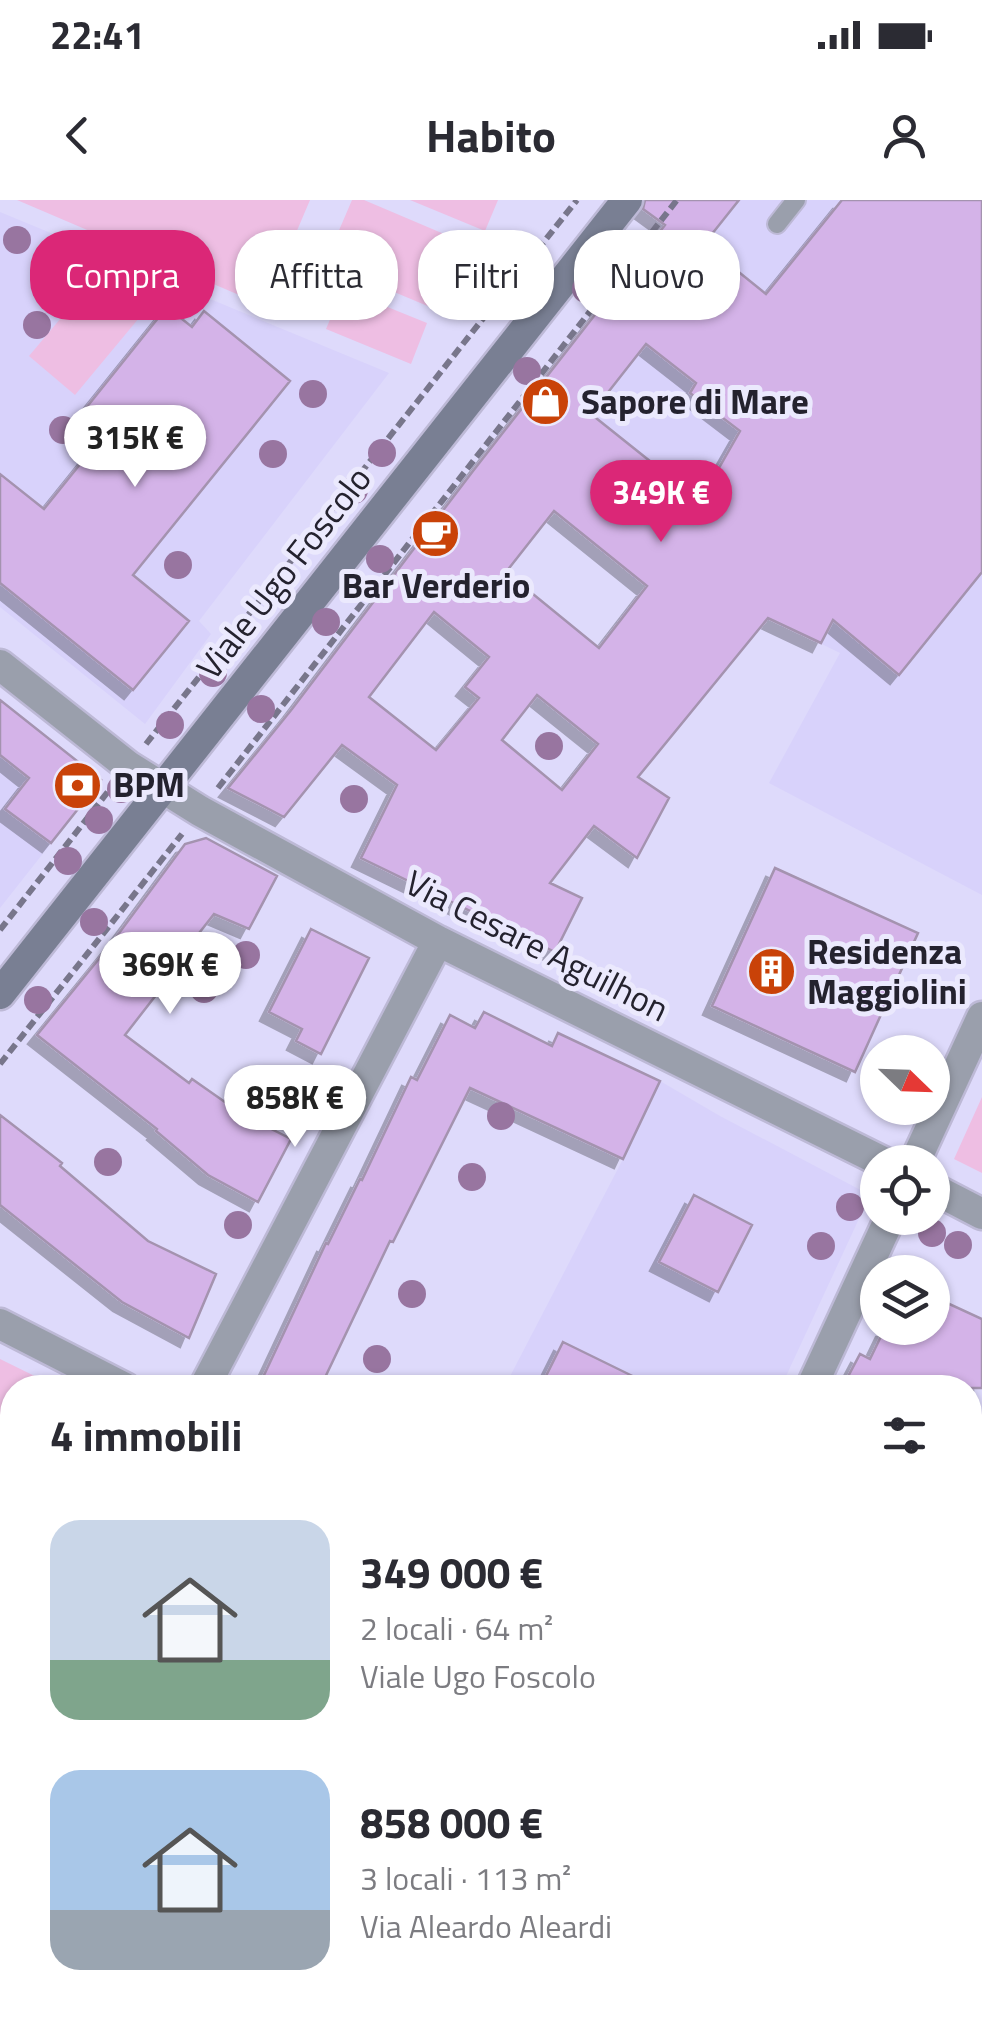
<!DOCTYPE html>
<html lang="it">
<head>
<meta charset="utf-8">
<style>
	body { margin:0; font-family:"Titillium Web",sans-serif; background:#f7f7f7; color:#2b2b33; height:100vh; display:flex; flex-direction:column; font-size:38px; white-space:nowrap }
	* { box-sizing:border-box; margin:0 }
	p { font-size:32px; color:#7c7c81 }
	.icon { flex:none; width:55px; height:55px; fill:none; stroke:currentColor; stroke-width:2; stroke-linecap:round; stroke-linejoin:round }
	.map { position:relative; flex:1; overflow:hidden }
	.sheet { position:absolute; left:0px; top:1175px; width:982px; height:642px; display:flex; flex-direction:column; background:#fff; border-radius:40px 40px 0 0; box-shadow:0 2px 8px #0004 }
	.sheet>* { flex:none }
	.top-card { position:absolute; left:30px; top:30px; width:922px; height:90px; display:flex; gap:20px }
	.needle { width:65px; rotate:113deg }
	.tools { position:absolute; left:860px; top:835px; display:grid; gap:20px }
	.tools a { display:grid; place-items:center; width:90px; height:90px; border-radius:50%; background:#fff; box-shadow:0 2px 8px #0004; font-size:50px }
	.price { position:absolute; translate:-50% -85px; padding:0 22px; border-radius:35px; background:#fff; color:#222; font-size:32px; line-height:65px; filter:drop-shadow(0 2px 5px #0008) }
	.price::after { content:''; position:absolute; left:50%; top:60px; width:30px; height:22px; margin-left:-15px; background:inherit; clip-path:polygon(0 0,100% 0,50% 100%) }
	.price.selected { background:#db2777; color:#fff }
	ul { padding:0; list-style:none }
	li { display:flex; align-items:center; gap:30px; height:250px; padding:0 50px }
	li span { display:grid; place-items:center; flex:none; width:280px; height:200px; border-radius:30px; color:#555 }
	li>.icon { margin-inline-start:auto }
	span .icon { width:120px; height:120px; fill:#fffc; stroke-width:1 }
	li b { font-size:42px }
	h2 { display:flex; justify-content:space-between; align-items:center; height:120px; padding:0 50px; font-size:42px }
	.tag { padding:0 35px; border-radius:40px; background:#fff; box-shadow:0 2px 8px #0004; font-size:35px; line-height:90px }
	.tag.selected { background:#db2777; color:#fff }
	.status { display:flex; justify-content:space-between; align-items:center; height:70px; padding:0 50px; background:#fff; direction:ltr }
	.status svg { height:28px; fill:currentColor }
	header { display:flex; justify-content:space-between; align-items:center; height:130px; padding:0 50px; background:#fff; font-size:45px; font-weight:700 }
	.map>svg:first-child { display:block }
	.built { fill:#d8d2fb }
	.green { fill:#eebee3 }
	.building { fill:#d4b3e8; stroke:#a493af; stroke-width:2.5; fill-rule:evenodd; filter:url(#shadow) }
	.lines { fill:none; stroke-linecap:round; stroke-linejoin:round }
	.lane-casing { stroke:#bdb9d6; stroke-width:22 }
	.street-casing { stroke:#bdb9d6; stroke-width:35 }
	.secondary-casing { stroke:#bdb9d6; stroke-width:35 }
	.path { stroke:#78768b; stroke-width:6; stroke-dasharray:10 5; stroke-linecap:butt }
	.lane { stroke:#9a9fac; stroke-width:18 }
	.street { stroke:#9a9fac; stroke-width:30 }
	.secondary { stroke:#797f93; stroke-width:30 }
	.tree { fill:#9875a0 }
	.labels { text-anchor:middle; stroke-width:10; stroke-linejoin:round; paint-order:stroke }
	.poi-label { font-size:35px; font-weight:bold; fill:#24222e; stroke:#ebe9fd; text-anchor:start }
	.street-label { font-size:35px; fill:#24222e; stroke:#ebe9fd }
</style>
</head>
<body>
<div class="status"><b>22:41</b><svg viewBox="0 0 49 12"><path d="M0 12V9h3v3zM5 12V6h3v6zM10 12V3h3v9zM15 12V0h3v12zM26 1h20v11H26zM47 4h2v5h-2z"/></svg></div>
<header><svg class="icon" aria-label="back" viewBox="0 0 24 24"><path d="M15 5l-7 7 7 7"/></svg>Habito<svg class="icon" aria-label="person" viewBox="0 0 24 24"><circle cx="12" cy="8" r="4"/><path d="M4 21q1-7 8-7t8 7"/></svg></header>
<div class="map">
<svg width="982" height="1817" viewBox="0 0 982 1817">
	<defs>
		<filter id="shadow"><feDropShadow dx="-9" dy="9" stdDeviation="0" flood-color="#0004"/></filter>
	</defs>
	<rect width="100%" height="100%" fill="#dedafb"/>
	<path class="built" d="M 684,0 L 982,0 L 982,695 L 769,583 L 840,453 L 754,411 L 667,343 L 639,380 L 554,311 L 535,335 L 465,282 Z
		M 0,12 L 389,173 L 199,421 L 211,434 L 145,524 L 0,407 Z
		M 0,501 L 101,580 L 0,708 Z
		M 660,881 L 720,916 L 870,995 L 781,1187 L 504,1188 L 623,959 Z"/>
	<path class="green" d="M 17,0 L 310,0 L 265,106 Z
		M 352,0 L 364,0 L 477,48 L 449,115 L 325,63 Z
		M 410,0 L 498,0 L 485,31 Z
		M 103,68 L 149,106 L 75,195 L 29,156 Z
		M 343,89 L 427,123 L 411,164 L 326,129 Z
		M 982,897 L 982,973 L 954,959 Z
		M 0,1159 L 57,1187 L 12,1188 L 12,1516 L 0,1542 Z
		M 597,1805 L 734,1805 L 758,1817 L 591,1817 Z"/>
	<path class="building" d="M 645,0 L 739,0 L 704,44 L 766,94 L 842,0 L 982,0 L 982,372 L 899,475 L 833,420 L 821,443 L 768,418 L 638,577 L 669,598 L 637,658 L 594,626 L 550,683 L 582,698 L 555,752 L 361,658 L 397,585 L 342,545 L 284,617 L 228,588 L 292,509 L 473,271 L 665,25 L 643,9 ZM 646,144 L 696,183 L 690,193 L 740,231 L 700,301 L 591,214 ZM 554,311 L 647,386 L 599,448 L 506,372 ZM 434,412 L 489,457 L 465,487 L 479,498 L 436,550 L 369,497 ZM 537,495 L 598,544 L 562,590 L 502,540 Z
		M 167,107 L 192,127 L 204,111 L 290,181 L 133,375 L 189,421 L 133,490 L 0,383 L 0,274 L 44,309 L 110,227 L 86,208 Z
		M 0,500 L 101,580 L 51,643 L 5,609 L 29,578 L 0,555 Z
		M 206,638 L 277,676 L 249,729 L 214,714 L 160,783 L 163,786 L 125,835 L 189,883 L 192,879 L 242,914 L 291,939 L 258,1002 L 208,975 L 156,931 L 157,929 L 37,835 L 111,744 L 185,644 Z
		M 775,668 L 918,733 L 855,872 L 712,806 Z
		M 311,729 L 369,758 L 321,854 L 296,841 L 302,829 L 269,812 Z
		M 484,812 L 552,846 L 558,833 L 660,881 L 623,959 L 470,888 L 393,1042 L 390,1041 L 320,1188 L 258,1188 L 326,1043 L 328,1044 L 360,979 L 362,980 L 411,877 L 417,880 L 450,815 L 475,828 Z
		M 0,915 L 62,963 L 60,966 L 148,1041 L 216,1074 L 189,1138 L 122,1102 L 0,1005 Z
		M 694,995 L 752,1025 L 718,1092 L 659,1062 Z
		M 932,1096 L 982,1119 L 982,1188 L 842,1188 L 860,1154 L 870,1159 L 885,1128 L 932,1128 Z
		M 563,1142 L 657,1188 L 540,1188 Z"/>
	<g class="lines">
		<defs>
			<path id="lane" d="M 777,24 L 796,0"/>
			<path id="street" d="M 0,465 L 128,566 L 200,611 L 438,741 L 883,962
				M 915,962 L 982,817
				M 932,988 L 982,1014
				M 0,1124 L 125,1188
				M 204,1188 L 438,741
				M 811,1188 L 890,1018
				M 0,1606 L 12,1580
				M 970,1614 L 982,1620
				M 0,1681 L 12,1688
				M 224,1805 L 246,1817
				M 189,1817 L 196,1805"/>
			<path id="secondary" d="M 0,794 L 627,0"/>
		</defs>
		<use href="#lane" class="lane-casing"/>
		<use href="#street" class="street-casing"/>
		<use href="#secondary" class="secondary-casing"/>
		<path class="path" d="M 146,544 L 577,0
			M 218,588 L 677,0
			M 0,730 L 110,589
			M 0,864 L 182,634"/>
		<use href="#lane" class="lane"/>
		<use href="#street" class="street"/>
		<use href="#secondary" class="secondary"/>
	</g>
	<g class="tree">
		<circle cx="17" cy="40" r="14"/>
		<circle cx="586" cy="89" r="14"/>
		<circle cx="65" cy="90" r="14"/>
		<circle cx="37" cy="125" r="14"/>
		<circle cx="527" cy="171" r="14"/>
		<circle cx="313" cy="194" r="14"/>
		<circle cx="63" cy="230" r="14"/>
		<circle cx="382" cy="253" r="14"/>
		<circle cx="273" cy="254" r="14"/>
		<circle cx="354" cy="290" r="14"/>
		<circle cx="380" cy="359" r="14"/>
		<circle cx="178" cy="365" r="14"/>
		<circle cx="326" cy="422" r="14"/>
		<circle cx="213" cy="473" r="14"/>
		<circle cx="261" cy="509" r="14"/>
		<circle cx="170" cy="525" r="14"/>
		<circle cx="549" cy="546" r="14"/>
		<circle cx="121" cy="589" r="14"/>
		<circle cx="354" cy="599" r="14"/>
		<circle cx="99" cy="620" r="14"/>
		<circle cx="68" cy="661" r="14"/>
		<circle cx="94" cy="722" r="14"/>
		<circle cx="246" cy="755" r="14"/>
		<circle cx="204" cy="789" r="14"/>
		<circle cx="38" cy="800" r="14"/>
		<circle cx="501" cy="916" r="14"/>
		<circle cx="108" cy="962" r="14"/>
		<circle cx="472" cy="977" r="14"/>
		<circle cx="850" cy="1007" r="14"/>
		<circle cx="238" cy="1025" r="14"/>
		<circle cx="932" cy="1033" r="14"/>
		<circle cx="958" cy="1045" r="14"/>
		<circle cx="821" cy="1046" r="14"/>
		<circle cx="412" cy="1094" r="14"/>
		<circle cx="377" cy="1159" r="14"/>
	</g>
	<defs>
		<symbol id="shop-disc" viewBox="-11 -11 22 22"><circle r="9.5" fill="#c94208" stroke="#ebe9fd"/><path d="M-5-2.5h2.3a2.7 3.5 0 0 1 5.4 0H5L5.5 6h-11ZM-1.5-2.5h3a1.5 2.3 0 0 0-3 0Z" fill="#fff"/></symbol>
		<symbol id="cafe-disc" viewBox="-11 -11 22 22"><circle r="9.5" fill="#c94208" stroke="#ebe9fd"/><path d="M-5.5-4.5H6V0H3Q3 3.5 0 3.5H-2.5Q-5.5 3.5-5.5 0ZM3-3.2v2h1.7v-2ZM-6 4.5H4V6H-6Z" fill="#fff"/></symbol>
		<symbol id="bank-disc" viewBox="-11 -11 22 22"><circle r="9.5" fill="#c94208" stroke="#ebe9fd"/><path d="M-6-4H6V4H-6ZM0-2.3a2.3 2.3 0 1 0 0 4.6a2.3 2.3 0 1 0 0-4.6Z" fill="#fff"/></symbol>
		<symbol id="building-disc" viewBox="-11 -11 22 22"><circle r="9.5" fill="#c94208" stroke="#ebe9fd"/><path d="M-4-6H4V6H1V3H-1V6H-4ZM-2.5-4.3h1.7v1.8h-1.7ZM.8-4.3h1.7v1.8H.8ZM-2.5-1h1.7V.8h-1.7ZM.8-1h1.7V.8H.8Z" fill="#fff"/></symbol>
	</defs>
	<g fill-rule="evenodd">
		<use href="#shop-disc" x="518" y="174" width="55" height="55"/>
		<use href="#cafe-disc" x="408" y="306" width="55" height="55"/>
		<use href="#bank-disc" x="50" y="558" width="55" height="55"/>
		<use href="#building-disc" x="744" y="744" width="55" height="55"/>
	</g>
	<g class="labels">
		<g class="poi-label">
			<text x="581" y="214">Sapore di Mare</text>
			<text x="436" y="398" text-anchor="middle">Bar Verderio</text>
			<text x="113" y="597">BPM</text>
			<text x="807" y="764">Residenza<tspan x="807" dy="40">Maggiolini</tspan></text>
		</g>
		<g class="street-label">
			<text transform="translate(284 373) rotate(-52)" y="12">Viale Ugo Foscolo</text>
			<text transform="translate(537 746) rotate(27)" y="12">Via Cesare Aguilhon</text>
		</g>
	</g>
</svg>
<div class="tools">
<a><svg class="needle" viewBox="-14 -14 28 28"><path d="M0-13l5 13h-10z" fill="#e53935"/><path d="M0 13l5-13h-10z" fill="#7c7c81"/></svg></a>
<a><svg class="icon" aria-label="locate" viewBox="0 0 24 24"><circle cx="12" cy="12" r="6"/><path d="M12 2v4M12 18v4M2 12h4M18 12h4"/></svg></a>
<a><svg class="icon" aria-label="layers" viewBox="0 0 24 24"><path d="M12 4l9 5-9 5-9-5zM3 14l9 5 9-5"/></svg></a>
</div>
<b class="price" style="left:135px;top:290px">315K €</b>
<b class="price selected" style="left:661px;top:345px">349K €</b>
<b class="price" style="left:170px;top:817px">369K €</b>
<b class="price" style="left:295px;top:950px">858K €</b>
<div class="top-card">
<a class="tag selected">Compra</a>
<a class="tag">Affitta</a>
<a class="tag">Filtri</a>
<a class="tag">Nuovo</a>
</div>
<section class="sheet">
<h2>4 immobili<svg class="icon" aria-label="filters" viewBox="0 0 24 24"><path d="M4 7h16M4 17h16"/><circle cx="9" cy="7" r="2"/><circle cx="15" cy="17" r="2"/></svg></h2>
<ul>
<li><span style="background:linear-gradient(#c9d6e8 70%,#7fa58c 0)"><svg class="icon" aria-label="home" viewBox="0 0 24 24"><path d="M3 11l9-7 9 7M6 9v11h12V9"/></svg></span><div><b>349 000 €</b><p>2 locali · 64 m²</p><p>Viale Ugo Foscolo</p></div></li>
<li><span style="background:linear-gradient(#a9c7e8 70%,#9aa5b1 0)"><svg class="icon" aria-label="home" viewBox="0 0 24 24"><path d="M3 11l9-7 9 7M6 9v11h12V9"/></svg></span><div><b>858 000 €</b><p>3 locali · 113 m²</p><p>Via Aleardo Aleardi</p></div></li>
</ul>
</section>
</div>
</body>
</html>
